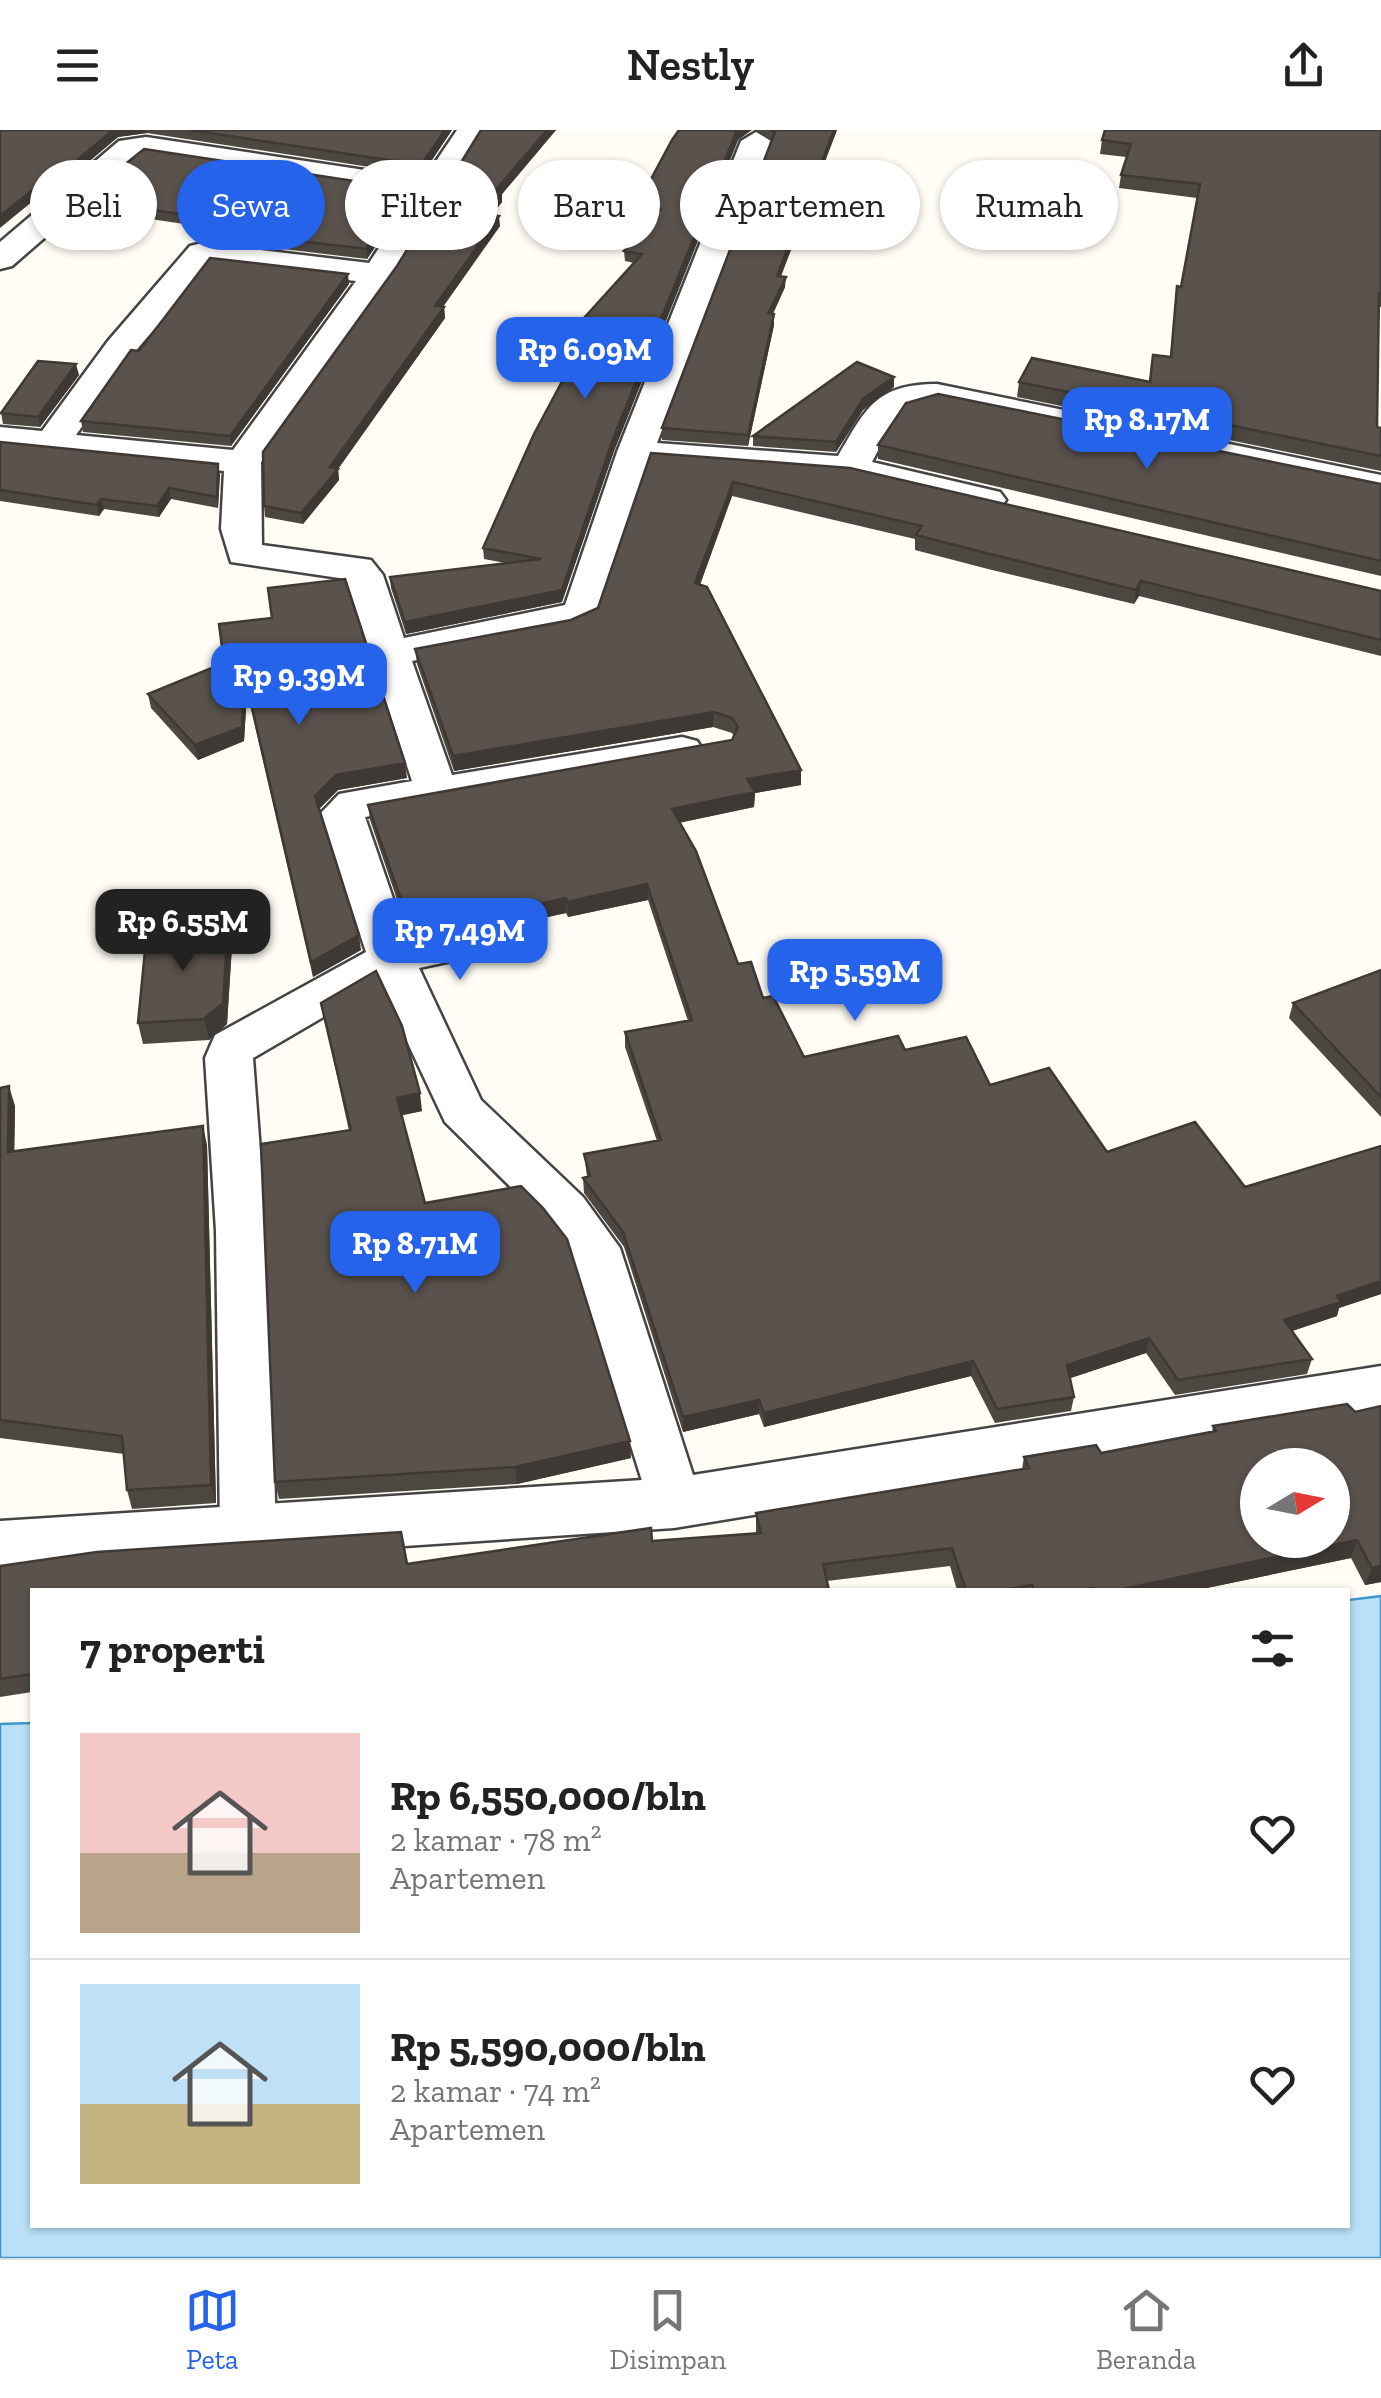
<!DOCTYPE html>
<html lang="id">
<head>
<meta charset="utf-8">
<style>
	body { margin:0; font-family:"Zilla Slab",serif; background:#f6f6f6; color:#222; height:100vh; display:flex; flex-direction:column; font-size:38px; white-space:nowrap }
	* { box-sizing:border-box; margin:0 }
	p { font-size:32px; color:#767676 }
	.icon { flex:none; width:55px; height:55px; fill:none; stroke:currentColor; stroke-width:2; stroke-linecap:round; stroke-linejoin:round }
	.map { position:relative; flex:1; overflow:hidden }
	.side { position:absolute; left:30px; top:1458px; width:1320px; height:640px; display:flex; flex-direction:column; background:#fff; border-radius:0px; box-shadow:0 2px 8px #0004 }
	.side>* { flex:none }
	.guide { position:absolute; left:30px; top:30px; width:1322px; height:90px; display:flex; gap:20px }
	.needle { width:65px; rotate:80deg }
	.tools { position:absolute; left:1240px; top:1318px; display:grid; gap:20px }
	.tools a { display:grid; place-items:center; width:110px; height:110px; border-radius:50%; background:#fff; box-shadow:0 2px 8px #0004; font-size:50px }
	.price { position:absolute; translate:-50% -85px; padding:0 22px; border-radius:20px; background:#2563eb; color:#fff; font-size:32px; line-height:65px; filter:drop-shadow(0 2px 5px #0008) }
	.price::after { content:''; position:absolute; left:50%; top:60px; width:30px; height:22px; margin-left:-15px; background:inherit; clip-path:polygon(0 0,100% 0,50% 100%) }
	.price.on { background:#222; color:#fff }
	ul { padding:0; list-style:none }
	li { display:flex; align-items:center; gap:30px; height:250px; padding:0 50px }
	li+li { border-top:2px solid #e0e0e0 }
	li span { display:grid; place-items:center; flex:none; width:280px; height:200px; border-radius:0px; color:#555 }
	li>.icon { margin-inline-start:auto }
	span .icon { width:120px; height:120px; fill:#fffc; stroke-width:1 }
	li b { font-size:42px }
	h2 { display:flex; justify-content:space-between; align-items:center; height:120px; padding:0 50px; font-size:42px }
	.tag { padding:0 35px; border-radius:45px; background:#fff; box-shadow:0 2px 8px #0004; font-size:35px; line-height:90px }
	.tag.on { background:#2563eb; color:#fff }
	header { display:flex; justify-content:space-between; align-items:center; height:130px; padding:0 50px; background:#fff; font-size:45px; font-weight:600 }
	.tab-bar { display:flex; justify-content:space-around; align-items:center; height:140px; border-top:2px solid #e0e0e0; background:#fff; font-size:28px; color:#767676 }
	.tab-bar a { display:grid; justify-items:center; gap:5px }
	.tab-bar .on { color:#2563eb }
	.map>svg:first-child { display:block }
	.water { fill:#b9e0f7; stroke:#3f96cf; stroke-width:2.5 }
	.lines { fill:none; stroke-linecap:round; stroke-linejoin:round }
	.minor-casing { stroke:#444; stroke-width:5 }
	.tertiary-casing { stroke:#444; stroke-width:5 }
	.minor { fill:#fff; fill-rule:evenodd }
	.tertiary { fill:#fff; fill-rule:evenodd }
	.wall { fill:#4d4742 }
	.shaded-wall { fill:#3f3936 }
	.building { fill:#5a524d; stroke:#3f3936; stroke-width:2.5; fill-rule:evenodd }
</style>
</head>
<body>
<header><svg class="icon" aria-label="menu" viewBox="0 0 24 24"><path d="M4 6h16M4 12h16M4 18h16"/></svg>Nestly<svg class="icon" aria-label="share" viewBox="0 0 24 24"><path d="M12 15V3M7 8l5-5 5 5M5 13v7h14v-7"/></svg></header>
<div class="map">
<svg width="1381" height="2128" viewBox="0 0 1381 2128">
	<rect width="100%" height="100%" fill="#fffdf5"/>
	<path class="water" d="M 1381,1466 L 1381,2128 L 0,2128 L 0,1594 L 32,1593 L 32,2095 L 1348,2095 L 1348,1470 Z"/>
	<g class="lines">
		<defs>
			<path id="minor" d="M 457,0 L 487,0 L 395,144 L 261,332 L 262,415 L 371,430 L 383,445 L 404,508 L 565,475 L 617,322 L 741,11 L 756,2 L 771,11 L 657,313 L 838,326 C 866,278 876,254 937,254 L 1381,345 L 1381,367 L 964,278 C 902,271 900,280 872,332 L 1000,362 L 1006,370 L 1000,378 L 987,381 L 850,349 L 649,334 L 597,489 L 571,501 L 412,531 L 452,645 L 682,607 L 697,611 L 703,620 L 697,629 L 682,633 L 365,687 L 407,809 L 515,788 L 531,792 L 538,803 L 531,814 L 419,838 L 481,970 L 583,1067 L 620,1118 L 702,1373 L 694,1389 L 674,1396 L 654,1389 L 571,1125 L 547,1093 L 445,992 L 380,854 L 253,928 L 266,1101 L 276,1398 L 268,1415 L 248,1421 L 228,1415 L 220,1398 L 216,1101 L 205,928 L 215,905 L 366,822 L 320,684 L 339,664 L 412,651 L 346,449 L 231,432 L 221,399 L 224,341 L 0,319 L 0,297 L 42,301 L 108,211 L 190,116 L 202,113 L 369,133 L 413,66 L 146,25 L 139,26 L 12,136 L 0,139 L 0,112 L 119,11 L 146,7 L 424,49 ZM 210,134 L 356,151 L 233,320 L 76,305 L 132,225 Z"/>
			<path id="tertiary" d="M 1381,1236 L 1381,1282 L 674,1398 L 0,1443 L 0,1391 L 674,1348 Z"/>
		</defs>
		<use href="#minor" class="minor-casing"/>
		<use href="#tertiary" class="tertiary-casing"/>
		<use href="#minor" class="minor"/>
		<use href="#tertiary" class="tertiary"/>
	</g>
	<path class="wall" d="M 0,0 L 452,0 L 422,45 L 147,3 L 118,7 L 41,72 L 33,71 Z
		M 481,0 L 556,0 L 502,64 L 502,72 L 492,85 L 500,96 L 442,177 L 444,177 L 445,188 L 338,339 L 339,350 L 303,394 L 265,387 L 264,376 L 397,136 Z
		M 756,0 L 837,0 L 781,146 L 785,157 L 773,184 L 774,195 L 748,316 L 662,310 L 662,298 L 772,10 Z
		M 1381,0 L 1381,177 L 1379,177 L 1377,297 L 1381,298 L 1381,341 L 1017,267 L 1019,252 L 1149,251 L 1170,227 L 1177,156 L 1181,157 L 1197,68 L 1119,58 L 1121,45 L 1126,27 L 1100,24 L 1102,10 Z
		M 738,10 L 614,321 L 562,472 L 406,504 L 391,458 L 390,447 L 505,433 L 484,429 L 483,418 L 595,201 L 584,199 L 584,188 L 634,133 L 625,131 L 624,121 L 652,90 L 636,88 L 636,77 Z
		M 82,69 L 407,69 L 367,129 L 224,112 L 223,102 L 224,100 L 84,79 Z
		M 349,154 L 231,316 L 83,302 L 81,291 L 139,221 Z
		M 79,245 L 40,297 L 3,294 L 1,283 Z
		M 894,257 L 863,280 L 836,322 L 753,316 L 753,306 Z
		M 0,312 L 220,344 L 218,378 L 171,369 L 159,387 L 104,379 L 99,386 L 0,371 Z
		M 878,315 L 1381,354 L 1381,446 L 878,329 Z
		M 651,323 L 1381,461 L 1381,526 L 1139,466 L 1134,474 L 988,439 L 915,420 L 915,409 L 732,366 L 700,455 L 801,640 L 801,655 L 755,663 L 754,677 L 679,693 L 738,834 L 804,927 L 905,920 L 990,955 L 1107,1022 L 1245,1057 L 1381,1016 L 1381,1164 L 1339,1178 L 1337,1186 L 1292,1201 L 1312,1229 L 1307,1244 L 1175,1265 L 1146,1223 L 1070,1248 L 1074,1267 L 1071,1281 L 995,1293 L 971,1246 L 764,1297 L 759,1284 L 683,1302 L 624,1117 L 584,1063 L 583,1048 L 587,1047 L 584,1024 L 657,1011 L 625,917 L 625,902 L 688,891 L 648,770 L 568,787 L 566,783 L 534,790 L 514,784 L 409,805 L 370,690 L 368,675 L 732,610 L 734,606 L 732,603 L 713,597 L 454,641 L 417,534 L 415,519 L 571,490 L 598,478 Z
		M 224,533 L 407,648 L 338,660 L 319,679 L 361,820 L 313,847 L 247,562 L 244,611 L 198,630 L 151,578 L 148,564 Z
		M 232,816 L 227,894 L 209,910 L 143,914 L 138,893 Z
		M 1381,840 L 1381,987 L 1289,888 L 1293,873 Z
		M 321,873 L 422,981 L 402,985 L 425,1073 L 631,1328 L 517,1354 L 279,1369 L 275,1352 L 349,1001 Z
		M 0,958 L 15,976 L 14,1022 L 207,1015 L 216,1373 L 132,1379 L 127,1360 L 124,1324 L 0,1308 Z
		M 1381,1276 L 1381,1452 L 1365,1455 L 1351,1428 L 1197,1460 L 957,1460 L 950,1436 L 827,1451 L 32,1460 L 32,1562 L 0,1567 L 0,1436 L 407,1434 L 652,1411 L 756,1403 L 756,1383 L 1022,1339 L 1024,1327 L 1101,1323 L 1212,1302 L 1213,1296 L 1355,1282 Z"/>
	<path class="shaded-wall" d="M 113,0 L 146,0 L 147,3 L 118,7 L 41,72 L 39,62 Z
		M 445,0 L 452,0 L 422,45 L 421,35 Z
		M 547,0 L 556,0 L 502,64 L 502,72 L 484,94 L 484,83 L 495,61 Z
		M 737,0 L 752,0 L 738,10 L 614,321 L 562,472 L 406,504 L 405,492 L 562,460 L 613,309 Z
		M 834,0 L 837,0 L 777,156 L 777,146 Z
		M 406,59 L 407,69 L 367,129 L 366,119 Z
		M 31,61 L 33,71 L 0,98 L 0,86 Z
		M 499,86 L 500,96 L 436,187 L 435,176 Z
		M 348,144 L 349,154 L 231,316 L 230,306 Z
		M 786,147 L 785,157 L 768,194 L 768,183 Z
		M 444,177 L 445,188 L 338,339 L 339,350 L 303,394 L 301,383 L 330,337 Z
		M 774,184 L 774,195 L 748,316 L 748,305 Z
		M 76,234 L 79,245 L 40,297 L 38,287 Z
		M 894,247 L 894,257 L 863,280 L 836,322 L 836,312 L 863,269 Z
		M 218,334 L 220,344 L 218,378 L 217,367 Z
		M 733,352 L 732,366 L 695,468 L 695,453 Z
		M 169,358 L 171,369 L 159,387 L 157,376 Z
		M 101,369 L 104,379 L 99,386 L 97,375 Z
		M 1141,451 L 1139,466 L 1134,474 L 1136,460 Z
		M 245,547 L 247,562 L 244,611 L 198,630 L 195,615 Z
		M 714,582 L 713,597 L 454,641 L 453,626 Z
		M 405,633 L 407,648 L 338,660 L 317,681 L 315,666 L 336,645 Z
		M 801,640 L 801,655 L 755,663 L 754,677 L 672,694 L 672,679 L 747,649 Z
		M 647,754 L 648,770 L 568,787 L 567,772 Z
		M 566,768 L 566,783 L 534,790 L 533,775 Z
		M 513,769 L 514,784 L 409,805 L 408,790 Z
		M 228,795 L 232,816 L 227,894 L 209,910 L 204,889 Z
		M 359,805 L 361,820 L 313,847 L 311,832 Z
		M 9,956 L 15,976 L 14,1042 L 8,1022 Z
		M 420,963 L 422,981 L 399,986 L 397,968 Z
		M 203,996 L 207,1015 L 216,1373 L 211,1355 Z
		M 1381,1151 L 1381,1164 L 1339,1178 L 1337,1186 L 1280,1205 L 1284,1190 L 1337,1166 Z
		M 1149,1208 L 1146,1223 L 1065,1250 L 1067,1235 Z
		M 973,1231 L 971,1246 L 764,1297 L 764,1283 Z
		M 759,1270 L 759,1284 L 683,1302 L 683,1287 Z
		M 630,1311 L 631,1328 L 517,1354 L 515,1337 Z
		M 1357,1410 L 1351,1428 L 1197,1460 L 1118,1460 Z
		M 1381,1436 L 1381,1452 L 1365,1455 L 1372,1438 Z"/>
	<path class="building" d="M 0,0 L 113,0 L 39,62 L 31,61 L 0,86 Z
		M 190,0 L 445,0 L 421,35 Z
		M 481,0 L 547,0 L 495,61 L 502,62 L 484,83 L 499,86 L 435,176 L 444,177 L 330,337 L 338,339 L 301,383 L 264,376 L 263,322 L 397,136 Z
		M 679,0 L 737,0 L 613,309 L 562,460 L 405,492 L 390,447 L 541,429 L 483,418 L 534,304 L 573,231 L 602,192 L 584,188 L 642,124 L 624,121 L 660,80 L 636,77 L 672,10 Z
		M 772,0 L 834,0 L 777,146 L 786,147 L 768,183 L 774,184 L 748,305 L 662,298 L 775,2 Z
		M 1105,0 L 1381,0 L 1381,163 L 1379,163 L 1377,297 L 1381,298 L 1381,326 L 1019,252 L 1032,228 L 1150,252 L 1153,225 L 1171,227 L 1177,156 L 1181,157 L 1200,54 L 1121,45 L 1131,14 L 1102,10 Z
		M 144,19 L 406,59 L 366,119 L 223,102 L 232,92 L 82,69 Z
		M 210,128 L 348,144 L 230,306 L 81,291 L 131,220 L 139,221 Z
		M 38,231 L 76,234 L 38,287 L 1,283 Z
		M 857,232 L 894,247 L 863,269 L 836,312 L 753,306 Z
		M 938,264 L 1381,354 L 1381,431 L 878,315 L 906,273 Z
		M 0,312 L 218,334 L 217,367 L 169,358 L 157,376 L 101,369 L 97,375 L 0,360 Z
		M 651,323 L 850,338 L 1381,461 L 1381,510 L 1141,451 L 1136,460 L 990,424 L 916,405 L 922,396 L 733,352 L 695,453 L 707,457 L 801,640 L 747,649 L 755,662 L 672,679 L 696,721 L 738,834 L 751,832 L 763,868 L 773,866 L 804,927 L 898,906 L 905,920 L 966,907 L 990,955 L 1049,938 L 1107,1022 L 1195,992 L 1245,1057 L 1381,1016 L 1381,1151 L 1337,1166 L 1341,1172 L 1284,1190 L 1312,1229 L 1178,1250 L 1149,1208 L 1067,1235 L 1074,1267 L 997,1279 L 973,1231 L 764,1283 L 759,1270 L 683,1287 L 623,1102 L 583,1048 L 590,1046 L 584,1024 L 661,1010 L 625,902 L 692,890 L 647,754 L 567,772 L 566,768 L 533,775 L 513,769 L 408,790 L 368,675 L 732,610 L 738,597 L 732,588 L 714,582 L 453,626 L 415,519 L 571,490 L 598,478 Z
		M 345,449 L 405,633 L 336,645 L 315,666 L 359,805 L 311,832 L 245,547 L 242,597 L 195,615 L 148,564 L 224,533 L 219,494 L 272,488 L 268,458 Z
		M 228,795 L 223,873 L 204,889 L 138,893 L 147,800 Z
		M 1381,840 L 1381,967 L 1293,873 Z
		M 376,841 L 402,896 L 420,963 L 397,968 L 425,1073 L 521,1056 L 543,1078 L 567,1109 L 630,1311 L 515,1337 L 275,1352 L 261,1014 L 351,1000 L 321,873 Z
		M 9,956 L 8,1022 L 203,996 L 211,1355 L 127,1360 L 122,1306 L 0,1290 L 0,958 Z
		M 1347,1274 L 1355,1282 L 1381,1276 L 1381,1436 L 1372,1438 L 1357,1410 L 1118,1460 L 1095,1460 L 1094,1458 L 1082,1460 L 1034,1460 L 1032,1455 L 1004,1460 L 966,1460 L 952,1418 L 823,1434 L 829,1460 L 32,1460 L 32,1544 L 0,1549 L 0,1436 L 97,1422 L 401,1402 L 407,1434 L 651,1398 L 652,1411 L 761,1403 L 756,1383 L 1029,1338 L 1024,1327 L 1096,1315 L 1101,1323 L 1216,1301 L 1213,1296 ZM 1258,1335 L 1332,1335 L 1332,1410 L 1258,1410 Z"/>
</svg>
<div class="tools">
<a><svg class="needle" viewBox="-14 -14 28 28"><path d="M0-13l5 13h-10z" fill="#e53935"/><path d="M0 13l5-13h-10z" fill="#767676"/></svg></a>
</div>
<b class="price" style="left:585px;top:272px">Rp 6.09M</b>
<b class="price" style="left:1147px;top:342px">Rp 8.17M</b>
<b class="price" style="left:299px;top:598px">Rp 9.39M</b>
<b class="price on" style="left:183px;top:844px">Rp 6.55M</b>
<b class="price" style="left:460px;top:853px">Rp 7.49M</b>
<b class="price" style="left:855px;top:894px">Rp 5.59M</b>
<b class="price" style="left:415px;top:1166px">Rp 8.71M</b>
<div class="guide">
<a class="tag">Beli</a>
<a class="tag on">Sewa</a>
<a class="tag">Filter</a>
<a class="tag">Baru</a>
<a class="tag">Apartemen</a>
<a class="tag">Rumah</a>
</div>
<section class="side">
<h2>7 properti<svg class="icon" aria-label="filters" viewBox="0 0 24 24"><path d="M4 7h16M4 17h16"/><circle cx="9" cy="7" r="2"/><circle cx="15" cy="17" r="2"/></svg></h2>
<ul>
<li><span style="background:linear-gradient(#f6c9c9 60%,#b9a48a 0)"><svg class="icon" aria-label="home" viewBox="0 0 24 24"><path d="M3 11l9-7 9 7M6 9v11h12V9"/></svg></span><div><b>Rp 6,550,000/bln</b><p>2 kamar · 78 m²</p><p>Apartemen</p></div><svg class="icon" aria-label="heart" viewBox="0 0 24 24"><path d="M12 20l-8-8c-3-5 5-10 8-4 3-6 11-1 8 4z"/></svg></li>
<li><span style="background:linear-gradient(#bfe0f5 60%,#c2b280 0)"><svg class="icon" aria-label="home" viewBox="0 0 24 24"><path d="M3 11l9-7 9 7M6 9v11h12V9"/></svg></span><div><b>Rp 5,590,000/bln</b><p>2 kamar · 74 m²</p><p>Apartemen</p></div><svg class="icon" aria-label="heart" viewBox="0 0 24 24"><path d="M12 20l-8-8c-3-5 5-10 8-4 3-6 11-1 8 4z"/></svg></li>
</ul>
</section>
</div>
<nav class="tab-bar">
<a class="on"><svg class="icon" aria-label="map" viewBox="0 0 24 24"><path d="M3 6l6-2 6 2 6-2v14l-6 2-6-2-6 2zM9 4v14M15 6v14"/></svg>Peta</a>
<a><svg class="icon" aria-label="saved" viewBox="0 0 24 24"><path d="M7 4h10v16l-5-4-5 4z"/></svg>Disimpan</a>
<a><svg class="icon" aria-label="home" viewBox="0 0 24 24"><path d="M3 11l9-7 9 7M6 9v11h12V9"/></svg>Beranda</a>
</nav>
</body>
</html>
